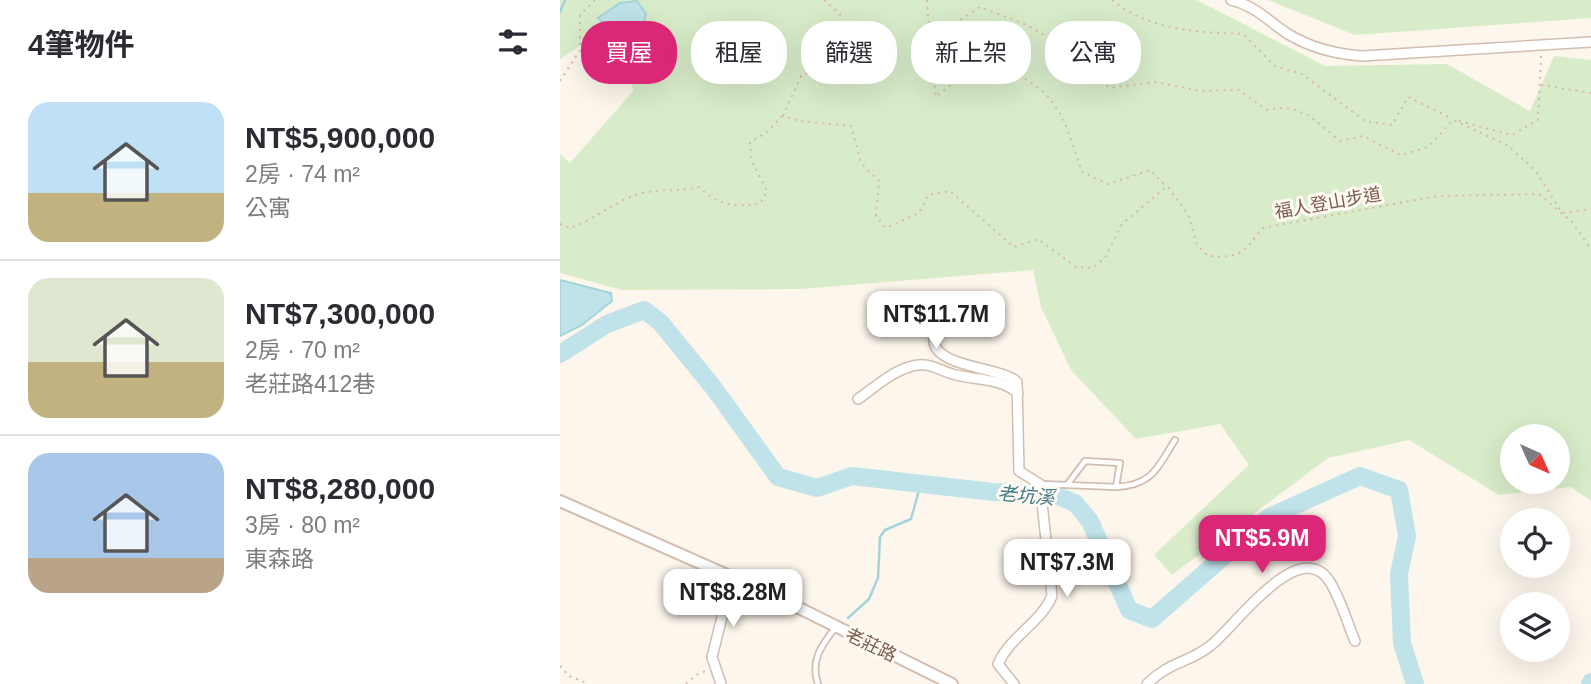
<!DOCTYPE html>
<html lang="zh-TW">
<head>
<meta charset="utf-8">
<style>
	body { margin:0; font-family:Helvetica,"Noto Sans TC",sans-serif; background:#f2f2f3; color:#2b2b33; height:100vh; display:flex; flex-direction:column; font-size:26px; white-space:nowrap }
	* { box-sizing:border-box; margin:0 }
	p { font-size:23px; color:#7c7c81 }
	.icon { flex:none; width:38px; height:38px; fill:none; stroke:currentColor; stroke-width:2; stroke-linecap:round; stroke-linejoin:round }
	.map { position:relative; flex:1; overflow:hidden }
	.panel { display:flex; flex-direction:column; background:#fff; width:560px }
	.panel>* { flex:none }
	.top-card { position:absolute; left:21px; top:21px; width:665px; height:63px; display:flex; gap:14px }
	.needle { width:46px; rotate:135deg }
	.tools { position:absolute; left:940px; top:424px; display:grid; gap:14px }
	.tools a { display:grid; place-items:center; width:70px; height:70px; border-radius:50%; background:#fff; box-shadow:0 7px 28px #0002; font-size:35px }
	.price { position:absolute; translate:-50% -60px; padding:0 16px; border-radius:14px; background:#fff; color:#222; font-size:23px; line-height:46px; filter:drop-shadow(0 2px 4px #0008) }
	.price::after { content:''; position:absolute; left:50%; top:42px; width:21px; height:16px; margin-left:-10px; background:inherit; clip-path:polygon(0 0,100% 0,50% 100%) }
	.price.on { background:#db2777; color:#fff }
	ul { padding:0; list-style:none }
	li { display:flex; align-items:center; gap:21px; height:175px; padding:0 28px }
	li+li { border-top:2px solid #e1e1e2 }
	li span { display:grid; place-items:center; flex:none; width:196px; height:140px; border-radius:21px; color:#555 }
	li>.icon { margin-inline-start:auto }
	span .icon { width:84px; height:84px; fill:#fffc; stroke-width:1 }
	li b { font-size:30px }
	h2 { display:flex; justify-content:space-between; align-items:center; height:84px; padding:0 28px; font-size:30px }
	.pill { padding:0 24px; border-radius:28px; background:#fff; box-shadow:0 7px 28px #0002; font-size:24px; line-height:63px }
	.pill.on { background:#db2777; color:#fff }
	main { display:flex; flex:1; min-height:0 }
	.map>svg:first-child { display:block }
	.green { fill:#d8ecc9; fill-rule:evenodd }
	.water { fill:#bfe3e8; stroke:#a5d3da; stroke-width:2 }
	.lines { fill:none; stroke-linecap:round; stroke-linejoin:round }
	.stream { stroke:#a5d3da; stroke-width:2.5 }
	.river { stroke:#bfe3e8; stroke-width:18 }
	.service-casing { stroke:#d1beb0; stroke-width:8 }
	.minor-casing { stroke:#d1beb0; stroke-width:12 }
	.tertiary-casing { stroke:#d1beb0; stroke-width:14 }
	.path { stroke:#d9b8a5; stroke-width:2; stroke-dasharray:2 5; stroke-linecap:butt }
	.service { stroke:#fff; stroke-width:4.5 }
	.minor { stroke:#fff; stroke-width:9 }
	.tertiary { stroke:#fff; stroke-width:10 }
	.labels { text-anchor:middle; stroke-width:6; stroke-linejoin:round; paint-order:stroke }
	.street-label { font-size:18px; fill:#7a5c4d; stroke:#fffaf3 }
	.water-label { font-size:19px; font-style:italic; fill:#437c86; stroke:#fffaf3 }
</style>
</head>
<body>
<main>
<section class="panel">
<h2>4筆物件<svg class="icon" aria-label="filters" viewBox="0 0 24 24"><path d="M4 7h16M4 17h16"/><circle cx="9" cy="7" r="2"/><circle cx="15" cy="17" r="2"/></svg></h2>
<ul>
<li><span style="background:linear-gradient(#bfe0f5 65%,#c2b280 0)"><svg class="icon" aria-label="home" viewBox="0 0 24 24"><path d="M3 11l9-7 9 7M6 9v11h12V9"/></svg></span><div><b>NT$5,900,000</b><p>2房 · 74 m²</p><p>公寓</p></div></li>
<li><span style="background:linear-gradient(#dfe7d0 60%,#c2b280 0)"><svg class="icon" aria-label="home" viewBox="0 0 24 24"><path d="M3 11l9-7 9 7M6 9v11h12V9"/></svg></span><div><b>NT$7,300,000</b><p>2房 · 70 m²</p><p>老莊路412巷</p></div></li>
<li><span style="background:linear-gradient(#a9c7e8 75%,#b9a48a 0)"><svg class="icon" aria-label="home" viewBox="0 0 24 24"><path d="M3 11l9-7 9 7M6 9v11h12V9"/></svg></span><div><b>NT$8,280,000</b><p>3房 · 80 m²</p><p>東森路</p></div></li>
</ul>
</section>
<div class="map">
<svg width="1031" height="684" viewBox="0 0 1031 684">
	<rect width="100%" height="100%" fill="#fdf6ec"/>
	<path class="green" d="M 0,0 L 637,0 L 765,66 L 887,64 L 970,111 L 994,56 L 1031,60 L 1031,501 L 1011,487 L 939,495 L 849,440 L 768,458 L 612,575 L 594,555 L 689,465 L 660,424 L 576,439 L 511,370 L 481,307 L 473,270 L 241,289 L 62,290 L 0,273 L 0,154 L 10,163 L 74,90 L 62,63 L 23,44 L 0,59 ZM 952,436 L 998,436 L 998,481 L 952,481 Z
		M 708,0 L 1031,0 L 1031,18 L 795,35 Z"/>
	<path class="water" d="M 77,1 L 86,14 C 83,28 78,39 62,41 L 38,18 L 60,3 Z
		M 0,280 L 51,293 L 52,301 L 22,325 L 0,336 Z"/>
	<g class="lines">
		<path class="stream" d="M 0,12 L 5,0
			M 288,618 L 309,599 L 318,578 L 320,537 L 325,530 L 351,519 L 361,483"/>
		<path class="river" d="M 0,354 L 47,324 L 84,310 L 100,322 L 153,387 L 218,477 L 257,488 L 292,476 L 433,492 L 493,494 L 515,503 L 530,521 L 569,610 L 592,619 L 709,517 L 800,476 L 839,490 L 847,536 L 839,574 L 842,643 L 855,684
			M 1030,684 L 1031,682"/>
		<defs>
			<path id="service" d="M 481,484 L 507,485 L 525,461 L 560,463 L 556,487 C 593,485 597,468 615,440
				M 507,485 L 556,487
				M 258,684 C 250,661 261,646 275,628"/>
			<path id="minor" d="M 671,0 C 696,6 708,21 728,34 C 751,48 775,54 802,56 L 1031,42
				M 375,309 C 376,318 373,336 374,342 C 378,368 442,367 457,382 L 459,471 L 480,484 L 492,596 C 481,623 451,635 438,664 L 454,684
				M 298,399 C 315,387 330,373 349,367 C 368,360 379,371 396,375 C 417,380 440,378 458,393
				M 161,684 L 152,657 L 172,577
				M 587,684 C 610,661 629,663 650,646 C 674,628 740,533 770,582 C 781,600 787,622 795,641"/>
			<path id="tertiary" d="M 0,501 L 219,598 L 392,684"/>
		</defs>
		<use href="#service" class="service-casing"/>
		<use href="#minor" class="minor-casing"/>
		<use href="#tertiary" class="tertiary-casing"/>
		<path class="path" d="M 264,0 L 280,14 L 275,60 L 241,76 L 223,116 L 240,121 L 291,126 L 301,163 L 319,181 L 316,216 L 326,228 L 359,213 L 368,195 L 390,191 L 454,247 L 478,239 L 516,267 L 533,268 L 545,258 L 562,224 L 607,186 L 628,214 L 637,245 L 648,256 C 680,258 683,254 702,228 L 878,196 L 979,194 L 1013,223 L 1031,250
			M 367,0 L 369,30 L 400,20 L 420,7 L 467,25 L 514,52 L 549,88 L 595,82 L 641,91 L 679,90 L 707,110 C 740,102 756,121 780,141 L 803,136 L 841,155 L 868,147 L 893,120 L 947,145 L 975,170 L 1002,213 L 1031,209
			M 552,0 C 590,31 637,32 683,34 L 715,66 L 742,74 L 805,121 L 832,125 L 848,97 L 891,118
			M 369,30 L 376,97 L 424,58 C 445,68 473,80 489,98 C 506,117 514,149 522,172 L 548,184 L 590,170 L 606,186
			M 0,81 L 20,50 L 20,15 L 35,0
			M 981,85 L 1031,93
			M 899,121 L 952,135 L 978,120 L 981,56
			M 0,224 L 10,228 C 31,221 48,207 68,198 C 90,187 115,193 139,187 C 159,206 174,207 200,204 L 207,191 L 192,162 L 190,142 L 206,133 L 222,116
			M 0,666 L 9,676 L 29,684
			M 126,684 L 136,675 L 148,670"/>
		<use href="#service" class="service"/>
		<use href="#minor" class="minor"/>
		<use href="#tertiary" class="tertiary"/>
	</g>
	<g class="labels">
		<g class="street-label">
			<text transform="translate(768 203) rotate(-10)" y="6">福人登山步道</text>
			<text transform="translate(311 645) rotate(26)" y="6">老莊路</text>
		</g>
		<g class="water-label">
			<text transform="translate(466 495) rotate(5)" y="7">老坑溪</text>
		</g>
	</g>
</svg>
<div class="tools">
<a><svg class="needle" viewBox="-14 -14 28 28"><path d="M0-13l5 13h-10z" fill="#e53935"/><path d="M0 13l5-13h-10z" fill="#7c7c81"/></svg></a>
<a><svg class="icon" aria-label="locate" viewBox="0 0 24 24"><circle cx="12" cy="12" r="6"/><path d="M12 2v4M12 18v4M2 12h4M18 12h4"/></svg></a>
<a><svg class="icon" aria-label="layers" viewBox="0 0 24 24"><path d="M12 4l9 5-9 5-9-5zM3 14l9 5 9-5"/></svg></a>
</div>
<b class="price" style="left:376px;top:351px">NT$11.7M</b>
<b class="price on" style="left:702px;top:575px">NT$5.9M</b>
<b class="price" style="left:507px;top:599px">NT$7.3M</b>
<b class="price" style="left:173px;top:629px">NT$8.28M</b>
<div class="top-card">
<a class="pill on">買屋</a>
<a class="pill">租屋</a>
<a class="pill">篩選</a>
<a class="pill">新上架</a>
<a class="pill">公寓</a>
</div>
</div>
</main>
</body>
</html>
